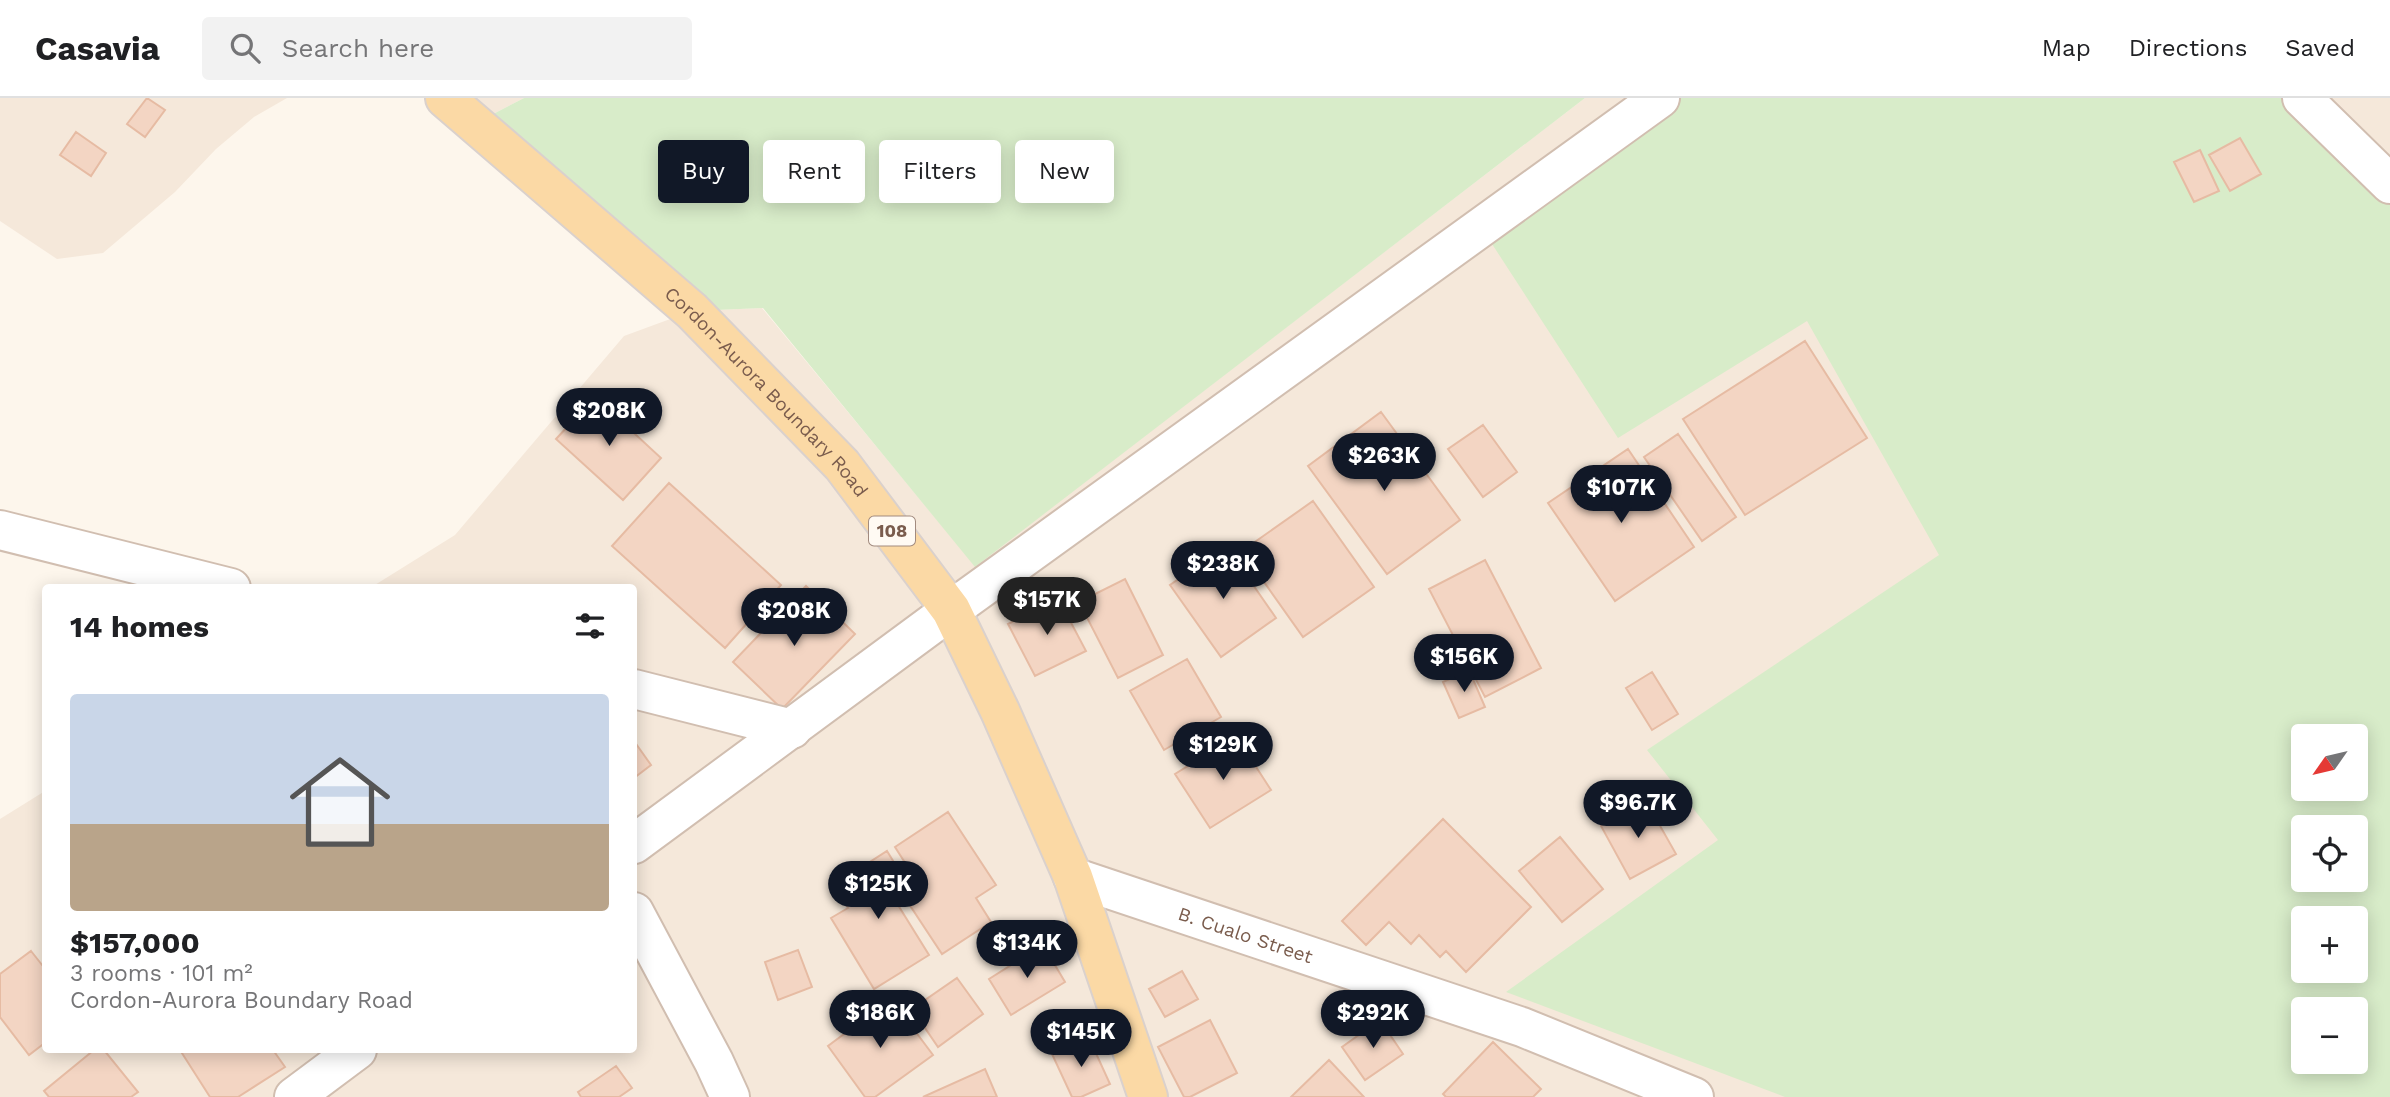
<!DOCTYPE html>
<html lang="en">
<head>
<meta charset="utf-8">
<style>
	body { margin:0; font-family:"Work Sans",sans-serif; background:#f2f2f2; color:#202124; height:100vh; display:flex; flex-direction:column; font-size:26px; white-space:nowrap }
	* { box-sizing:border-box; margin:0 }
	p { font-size:23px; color:#757577 }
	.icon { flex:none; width:38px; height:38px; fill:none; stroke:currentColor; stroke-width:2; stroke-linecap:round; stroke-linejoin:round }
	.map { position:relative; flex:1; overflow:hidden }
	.side { position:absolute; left:42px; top:486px; width:595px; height:469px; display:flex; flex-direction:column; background:#fff; border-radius:7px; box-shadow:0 4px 18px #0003 }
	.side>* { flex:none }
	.top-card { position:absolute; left:658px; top:42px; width:665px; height:63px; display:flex; gap:14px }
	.needle { width:46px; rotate:236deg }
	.controls { position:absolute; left:2291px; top:626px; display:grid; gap:14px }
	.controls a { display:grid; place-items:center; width:77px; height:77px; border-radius:7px; background:#fff; box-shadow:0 4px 18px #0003; font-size:35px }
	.price { position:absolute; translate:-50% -60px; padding:0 16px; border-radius:24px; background:#111827; color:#fff; font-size:23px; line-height:46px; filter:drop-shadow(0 2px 4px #0008) }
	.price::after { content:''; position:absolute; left:50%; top:42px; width:21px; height:16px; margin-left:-10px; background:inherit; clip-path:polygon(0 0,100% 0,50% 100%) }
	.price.current { background:#222; color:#fff }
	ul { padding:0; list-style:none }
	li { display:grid; align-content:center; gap:14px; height:371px; padding:0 28px }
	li+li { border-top:2px solid #e0e0e0 }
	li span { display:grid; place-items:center; height:217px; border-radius:7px; color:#555 }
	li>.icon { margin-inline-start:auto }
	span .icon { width:126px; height:126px; fill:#fffc; stroke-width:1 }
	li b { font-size:30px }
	h2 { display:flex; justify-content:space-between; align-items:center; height:84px; padding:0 28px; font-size:30px }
	.tag { padding:0 24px; border-radius:7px; background:#fff; box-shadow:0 4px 18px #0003; font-size:24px; line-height:63px }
	.tag.current { background:#111827; color:#fff }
	header { display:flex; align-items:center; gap:42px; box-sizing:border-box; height:98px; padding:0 35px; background:#fff; border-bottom:2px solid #e0e0e0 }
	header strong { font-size:33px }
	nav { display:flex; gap:38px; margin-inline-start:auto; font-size:24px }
	.search { width:490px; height:63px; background:#f2f2f2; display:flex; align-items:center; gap:18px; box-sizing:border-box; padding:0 24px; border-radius:7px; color:#757577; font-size:26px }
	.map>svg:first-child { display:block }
	.residential { fill:#f5e8da; fill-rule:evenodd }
	.green { fill:#d8ecc9; fill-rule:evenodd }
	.building { fill:#f3d5c3; stroke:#e6bba3; stroke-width:2 }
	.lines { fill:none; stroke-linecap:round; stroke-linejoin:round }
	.minor-casing { stroke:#d1beb0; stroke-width:42 }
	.major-casing { stroke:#dad1cd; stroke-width:42 }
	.minor { stroke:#fff; stroke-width:38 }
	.major { stroke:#fbd9a5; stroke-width:38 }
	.labels { text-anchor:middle; stroke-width:5; stroke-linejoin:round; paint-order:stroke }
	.shield { fill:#fffaf3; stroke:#a28b7f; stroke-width:2 }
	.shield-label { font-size:18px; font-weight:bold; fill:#7a5c4d }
	.street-label { font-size:19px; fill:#7a5c4d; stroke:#fffaf3 }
</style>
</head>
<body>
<header>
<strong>Casavia</strong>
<div class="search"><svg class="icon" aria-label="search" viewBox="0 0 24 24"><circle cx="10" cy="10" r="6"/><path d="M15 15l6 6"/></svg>Search here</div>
<nav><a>Map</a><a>Directions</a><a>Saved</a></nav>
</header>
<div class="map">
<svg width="2390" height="999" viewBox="0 0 2390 999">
	<rect width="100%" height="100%" fill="#fdf6ec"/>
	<path class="residential" d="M 0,0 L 287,0 L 254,19 L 216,51 L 175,94 L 103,155 L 57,161 L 0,123 Z
		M 445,0 L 524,0 L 476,25 Z
		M 1585,0 L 2390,0 L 2390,999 L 0,999 L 0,721 L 45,693 L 46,952 L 634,952 L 634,490 L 370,490 L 455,437 L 624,238 L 692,213 L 762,210 L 975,468 ZM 2303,639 L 2356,639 L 2356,691 L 2303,691 ZM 2303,730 L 2356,730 L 2356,782 L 2303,782 ZM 2303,821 L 2356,821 L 2356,873 L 2303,873 ZM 2303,912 L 2356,912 L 2356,964 L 2303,964 Z"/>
	<path class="green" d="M 524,0 L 1585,0 L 975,469 L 763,210 L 692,213 L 476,25 Z
		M 1659,0 L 2302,0 L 2390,86 L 2390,999 L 1785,999 L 1506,894 L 1718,742 L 1647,652 L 1939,457 L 1807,223 L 1618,340 L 1481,129 ZM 2303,639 L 2356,639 L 2356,691 L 2303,691 ZM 2303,730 L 2356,730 L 2356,782 L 2303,782 ZM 2303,821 L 2356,821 L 2356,873 L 2303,873 ZM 2303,912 L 2356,912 L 2356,964 L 2303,964 Z"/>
	<path class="building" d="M 147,0 L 165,12 L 145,39 L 127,26 Z
		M 76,34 L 106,55 L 91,78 L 60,57 Z
		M 2240,40 L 2261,76 L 2230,93 L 2209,57 Z
		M 2200,52 L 2219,93 L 2194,104 L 2174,64 Z
		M 1805,243 L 1867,340 L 1745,417 L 1683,321 Z
		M 595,299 L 661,360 L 623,402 L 556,341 Z
		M 1381,314 L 1460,422 L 1387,476 L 1308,368 Z
		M 1483,327 L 1517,374 L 1483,399 L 1448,351 Z
		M 1678,336 L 1736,419 L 1702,443 L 1644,359 Z
		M 1628,351 L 1694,449 L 1615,503 L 1548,405 Z
		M 669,385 L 781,487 L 725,550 L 612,448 Z
		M 1313,403 L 1374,489 L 1303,539 L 1242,453 Z
		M 1226,448 L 1276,520 L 1221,559 L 1170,487 Z
		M 1485,462 L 1541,570 L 1485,599 L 1429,491 Z
		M 1125,481 L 1163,557 L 1118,580 L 1079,504 Z
		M 806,488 L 855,536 L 782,611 L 733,564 Z
		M 1058,500 L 1086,553 L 1035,578 L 1008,526 Z
		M 1187,561 L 1221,619 L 1164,652 L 1130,593 Z
		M 1469,572 L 1485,609 L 1459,620 L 1443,584 Z
		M 1652,574 L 1678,616 L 1652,632 L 1626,590 Z
		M 1236,638 L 1271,692 L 1210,730 L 1175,676 Z
		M 634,643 L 651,667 L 634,680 Z
		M 1646,703 L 1676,756 L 1630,781 L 1601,728 Z
		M 948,714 L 996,787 L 976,800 L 991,824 L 942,856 L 909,806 L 925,796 L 895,749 Z
		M 1443,721 L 1531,809 L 1466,874 L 1446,853 L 1440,859 L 1419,837 L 1411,846 L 1389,824 L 1366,847 L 1342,823 Z
		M 1560,739 L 1603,791 L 1562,824 L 1519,773 Z
		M 887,753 L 914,797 L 898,807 L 929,857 L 874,891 L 831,820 L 848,810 L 834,787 Z
		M 1043,847 L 1065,884 L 1011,917 L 989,881 Z
		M 798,852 L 812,889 L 778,902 L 765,864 Z
		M 31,853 L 46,872 L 46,944 L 29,957 L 0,919 L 0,876 Z
		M 1182,873 L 1198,901 L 1165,919 L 1149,891 Z
		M 957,880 L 983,916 L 938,949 L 912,911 Z
		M 891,901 L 933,957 L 875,999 L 865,999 L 828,948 Z
		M 1210,922 L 1237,975 L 1190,999 L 1184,999 L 1158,949 Z
		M 1380,922 L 1403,956 L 1365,982 L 1342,949 Z
		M 1089,940 L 1110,986 L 1081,999 L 1072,999 L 1052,956 Z
		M 1493,944 L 1541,991 L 1533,999 L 1446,999 L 1443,996 Z
		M 94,952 L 104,952 L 138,994 L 131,999 L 49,999 L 44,993 Z
		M 180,952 L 273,952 L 285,969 L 238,999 L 210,999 Z
		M 1329,962 L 1364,999 L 1291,999 Z
		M 616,968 L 632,990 L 619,999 L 581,999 L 578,994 Z
		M 985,971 L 997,999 L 923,999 Z"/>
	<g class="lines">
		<defs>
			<g id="minor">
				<path d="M 2302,0 L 2390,86"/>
				<path d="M 0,432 L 231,490"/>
				<path d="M 634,591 L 792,631"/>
				<path d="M 634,746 L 951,512 L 1660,0"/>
				<path id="s1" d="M 1073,779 L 1522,929 L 1694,999"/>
				<path d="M 634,814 L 714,964 L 730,999"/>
				<path d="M 294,999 L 357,952"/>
			</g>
			<g id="major">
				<path id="s2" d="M 445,0 L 692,213 L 842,367 L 951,512 L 1000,613 L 1073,779 L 1148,999"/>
			</g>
		</defs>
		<use href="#minor" class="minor-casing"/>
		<use href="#major" class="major-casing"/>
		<use href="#minor" class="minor"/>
		<use href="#major" class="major"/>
	</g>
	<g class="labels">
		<rect class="shield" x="869" y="418.5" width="46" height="29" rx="5"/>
		<g class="shield-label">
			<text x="892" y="439">108</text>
		</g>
		<g class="street-label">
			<text dy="7" stroke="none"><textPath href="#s2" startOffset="436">Cordon-Aurora Boundary Road</textPath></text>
			<text dy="7" stroke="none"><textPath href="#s1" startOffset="182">B. Cualo Street</textPath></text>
		</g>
	</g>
</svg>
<div class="controls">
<a><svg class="needle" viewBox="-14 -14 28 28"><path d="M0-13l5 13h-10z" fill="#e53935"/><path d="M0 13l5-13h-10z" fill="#757577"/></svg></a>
<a><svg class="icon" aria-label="locate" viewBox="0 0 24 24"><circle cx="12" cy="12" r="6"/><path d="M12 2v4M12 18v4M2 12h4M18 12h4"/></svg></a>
<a>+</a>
<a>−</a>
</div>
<b class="price" style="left:609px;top:350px">$208K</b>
<b class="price" style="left:1384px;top:395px">$263K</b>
<b class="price" style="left:1621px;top:427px">$107K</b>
<b class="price" style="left:1223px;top:503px">$238K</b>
<b class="price current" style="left:1047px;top:539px">$157K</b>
<b class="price" style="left:794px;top:550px">$208K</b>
<b class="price" style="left:1464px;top:596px">$156K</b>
<b class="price" style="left:1223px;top:684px">$129K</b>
<b class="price" style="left:1638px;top:742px">$96.7K</b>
<b class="price" style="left:878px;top:823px">$125K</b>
<b class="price" style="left:1027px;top:882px">$134K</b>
<b class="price" style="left:880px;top:952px">$186K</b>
<b class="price" style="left:1373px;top:952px">$292K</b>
<b class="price" style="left:1081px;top:971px">$145K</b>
<div class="top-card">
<a class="tag current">Buy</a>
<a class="tag">Rent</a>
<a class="tag">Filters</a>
<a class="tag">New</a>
</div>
<section class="side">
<h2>14 homes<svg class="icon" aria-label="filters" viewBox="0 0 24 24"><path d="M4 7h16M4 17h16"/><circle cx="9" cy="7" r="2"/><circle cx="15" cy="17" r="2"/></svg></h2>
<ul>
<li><span style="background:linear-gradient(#c9d6e8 60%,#b9a48a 0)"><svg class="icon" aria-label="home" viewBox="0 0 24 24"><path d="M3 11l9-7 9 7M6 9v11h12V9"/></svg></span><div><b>$157,000</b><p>3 rooms · 101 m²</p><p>Cordon-Aurora Boundary Road</p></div></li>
</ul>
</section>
</div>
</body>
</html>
